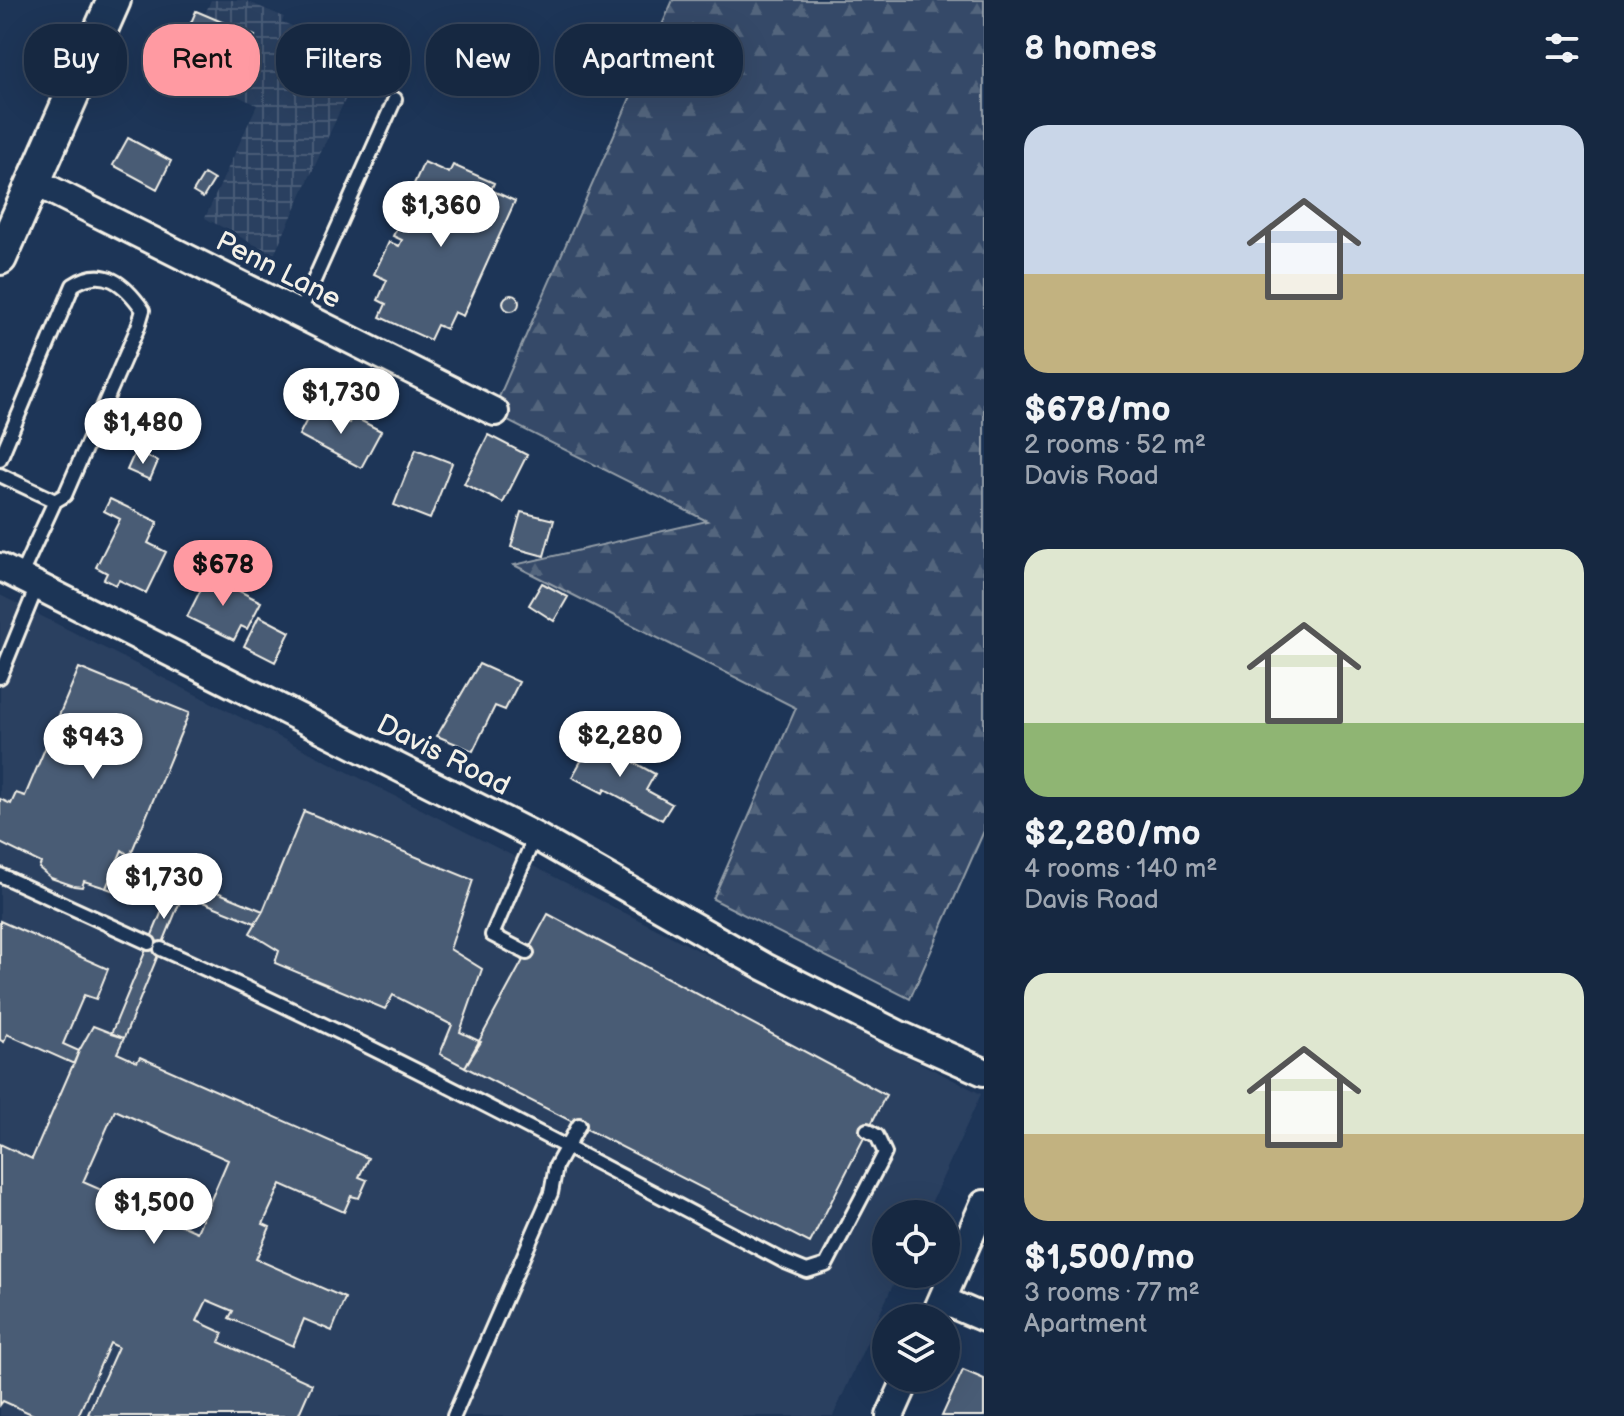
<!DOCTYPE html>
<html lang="en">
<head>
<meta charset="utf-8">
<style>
	body { margin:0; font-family:"Balsamiq Sans",sans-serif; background:#23344c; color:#f1f3f6; height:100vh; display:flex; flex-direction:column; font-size:30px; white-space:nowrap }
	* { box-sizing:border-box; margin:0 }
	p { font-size:26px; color:#9ea6b1 }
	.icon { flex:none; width:44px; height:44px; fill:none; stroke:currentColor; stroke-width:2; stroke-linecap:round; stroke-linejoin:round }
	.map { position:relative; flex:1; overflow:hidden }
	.sheet { display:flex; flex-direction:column; background:#162841; width:640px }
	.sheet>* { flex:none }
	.hud { position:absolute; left:24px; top:24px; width:760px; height:72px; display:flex; gap:16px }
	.tools { position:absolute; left:872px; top:1200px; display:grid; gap:16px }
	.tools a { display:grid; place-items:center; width:88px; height:88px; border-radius:50%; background:#162841; box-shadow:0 8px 32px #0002,0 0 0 2px #35445a; font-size:40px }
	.price { position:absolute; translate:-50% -68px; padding:0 18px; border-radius:28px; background:#fff; color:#222; font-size:26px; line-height:52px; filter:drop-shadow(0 2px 4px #0008) }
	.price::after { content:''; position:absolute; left:50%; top:48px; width:24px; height:18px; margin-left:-12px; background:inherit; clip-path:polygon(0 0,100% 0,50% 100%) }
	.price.on { background:#ff9aa2; color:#111 }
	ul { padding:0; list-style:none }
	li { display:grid; align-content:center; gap:16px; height:424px; padding:0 40px }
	li span { display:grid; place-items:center; height:248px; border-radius:24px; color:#555 }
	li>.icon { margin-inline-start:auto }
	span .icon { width:144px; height:144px; fill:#fffc; stroke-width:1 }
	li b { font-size:34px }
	h2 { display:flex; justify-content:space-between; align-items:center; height:96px; padding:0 40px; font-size:34px }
	.tag { padding:0 28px; border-radius:32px; background:#162841; box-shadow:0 8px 32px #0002,0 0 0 2px #35445a; font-size:28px; line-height:72px }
	.tag.on { background:#ff9aa2; color:#111 }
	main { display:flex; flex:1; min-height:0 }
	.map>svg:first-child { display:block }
	.built { fill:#2a4060 }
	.industrial { fill:url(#industrial-grid) }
	.forest { fill:url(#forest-firs); stroke:#949ea8; stroke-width:2 }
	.building { fill:#485b74; stroke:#f4f1e8; stroke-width:2; fill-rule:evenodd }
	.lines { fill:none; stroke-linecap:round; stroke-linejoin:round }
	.service-casing { stroke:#f4f1e8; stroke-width:18 }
	.minor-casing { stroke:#f4f1e8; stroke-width:32 }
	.tertiary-casing { stroke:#f4f1e8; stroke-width:38 }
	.service { stroke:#1d3557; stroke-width:12 }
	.minor { stroke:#1d3557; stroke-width:26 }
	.tertiary { stroke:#1d3557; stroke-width:32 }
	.labels { text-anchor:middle; stroke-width:7; stroke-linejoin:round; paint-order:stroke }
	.street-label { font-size:28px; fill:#f4f1e8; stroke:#1d3557 }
</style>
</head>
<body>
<main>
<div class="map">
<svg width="984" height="1416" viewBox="0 0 984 1416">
	<defs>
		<pattern id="industrial-grid" width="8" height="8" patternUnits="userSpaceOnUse" patternTransform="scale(2)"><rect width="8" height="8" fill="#2a4060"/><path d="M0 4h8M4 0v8" fill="none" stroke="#4a5c77"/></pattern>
		<pattern id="forest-firs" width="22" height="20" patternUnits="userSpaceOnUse" patternTransform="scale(2)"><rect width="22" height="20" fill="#354a67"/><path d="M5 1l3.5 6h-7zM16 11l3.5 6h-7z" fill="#53657d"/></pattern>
	</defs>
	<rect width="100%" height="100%" fill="#1d3557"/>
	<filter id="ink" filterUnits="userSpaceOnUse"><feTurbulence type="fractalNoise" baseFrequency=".0125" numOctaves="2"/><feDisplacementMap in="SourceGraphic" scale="16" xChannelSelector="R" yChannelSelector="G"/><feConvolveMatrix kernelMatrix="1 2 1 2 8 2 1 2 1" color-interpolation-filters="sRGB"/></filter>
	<g filter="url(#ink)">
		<path class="built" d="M 0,595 L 981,1094 L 926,1214 L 886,1214 L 886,1274 L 898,1274 L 833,1416 L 0,1416 Z"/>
		<path class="industrial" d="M 211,0 L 244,0 L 284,17 L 282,22 L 365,56 L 274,255 L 205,218 L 257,105 L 180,69 L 192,43 L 184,39 L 196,11 L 205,14 Z"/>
		<path class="forest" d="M 673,0 L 984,0 L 984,831 L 910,999 L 713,899 L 796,708 L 514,565 L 707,521 L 492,413 Z"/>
		<path class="building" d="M 196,11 L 255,36 L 243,65 L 184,39 Z
			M 128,138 L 171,161 L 157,189 L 113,165 Z
			M 424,162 L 449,173 L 453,165 L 494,183 L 491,190 L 515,201 L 463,316 L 454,312 L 446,329 L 437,325 L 430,340 L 380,317 L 386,304 L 378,300 L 387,280 L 374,274 L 389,242 L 399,246 L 402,240 L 393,236 L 408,203 L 416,206 L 419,202 L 408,197 Z
			M 204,174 L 214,180 L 203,198 L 193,192 Z
			M503 303a8 8 0 1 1 16 0a8 8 0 1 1-16 0Z
			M 314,406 L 349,423 L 352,416 L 381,431 L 361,468 L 299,435 Z
			M 488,435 L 527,455 L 503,503 L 464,484 Z
			M 416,449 L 452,463 L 430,519 L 394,505 Z
			M 135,452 L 158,461 L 150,480 L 127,470 Z
			M 110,499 L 158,522 L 148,543 L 166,552 L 146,593 L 119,580 L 116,585 L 104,579 L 107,573 L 96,567 L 120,519 L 104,511 Z
			M 521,512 L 554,520 L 544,556 L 511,547 Z
			M 208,575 L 261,602 L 247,629 L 241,626 L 234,640 L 187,617 Z
			M 542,583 L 568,597 L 554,621 L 529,605 Z
			M 259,616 L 290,632 L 275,662 L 244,646 Z
			M 479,664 L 519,682 L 505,710 L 495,706 L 473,751 L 437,736 Z
			M 79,668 L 189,713 L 130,856 L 122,850 L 106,888 L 84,881 L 82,887 L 74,886 L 51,878 L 39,868 L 41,863 L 0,843 L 0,799 L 11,804 L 16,793 L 25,796 Z
			M 593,740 L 655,774 L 646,790 L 672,804 L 662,820 L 605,789 L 603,793 L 572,777 Z
			M 304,811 L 473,880 L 450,949 L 482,969 L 460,1032 L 481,1042 L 465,1067 L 440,1054 L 452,1025 L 393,995 L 385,1009 L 275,963 L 279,951 L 250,933 L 263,911 Z
			M 122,850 L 130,856 L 263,911 L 255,923 L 183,894 L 124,1038 L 111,1034 L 172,887 L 135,872 L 125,895 L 106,888 Z
			M 548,914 L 886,1095 L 810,1243 L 465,1067 Z
			M 0,921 L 108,969 L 96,999 L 84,995 L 63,1044 L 79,1051 L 74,1064 L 7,1034 L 4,1042 L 0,1040 Z
			M 93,1026 L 124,1038 L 117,1053 L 137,1062 L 140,1057 L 368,1158 L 359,1177 L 367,1180 L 359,1198 L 351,1196 L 344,1212 L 281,1184 L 263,1224 L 270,1227 L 256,1259 L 345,1298 L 332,1331 L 304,1319 L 293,1346 L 229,1318 L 233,1311 L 207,1300 L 197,1321 L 223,1333 L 219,1342 L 312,1384 L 298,1416 L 92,1416 L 88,1414 L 118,1347 L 110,1343 L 78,1416 L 36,1416 L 3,1401 L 0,1405 L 0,1144 L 32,1159 L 79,1051 ZM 115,1110 L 228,1160 L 197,1232 L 83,1182 Z
			M 963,1370 L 984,1379 L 984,1416 L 942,1416 Z"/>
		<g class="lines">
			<defs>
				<path id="service" d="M 299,314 L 395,99
					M 0,459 L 73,285 C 104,265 125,284 143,310 L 138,327 L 65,495 L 55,501 L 20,577
					M 0,475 L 55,501
					M 0,677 L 37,586
					M 0,875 L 149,943
					M 161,949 C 374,1044 579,1153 785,1262 L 807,1271 L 826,1265 L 885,1153 L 877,1136 L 867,1130
					M 527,953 L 492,935 L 535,836
					M 454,1416 L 551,1193 L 556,1166 L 579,1125"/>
				<path id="minor" d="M 35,182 L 495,412
					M 0,567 L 535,836 L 765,967 L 900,1035 L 984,1072
					M 942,1300 L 984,1318
					M 934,1318 L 984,1204
					M 890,1416 L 907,1378"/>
				<path id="tertiary" d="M 0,258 L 114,0"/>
			</defs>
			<use href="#service" class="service-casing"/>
			<use href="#minor" class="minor-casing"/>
			<use href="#tertiary" class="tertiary-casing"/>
			<use href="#service" class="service"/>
			<use href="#minor" class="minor"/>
			<use href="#tertiary" class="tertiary"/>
		</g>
	</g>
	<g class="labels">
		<g class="street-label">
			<text transform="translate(279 269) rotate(27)" y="10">Penn Lane</text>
			<text transform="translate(444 754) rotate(27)" y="10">Davis Road</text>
		</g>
	</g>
</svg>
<div class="tools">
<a><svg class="icon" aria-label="locate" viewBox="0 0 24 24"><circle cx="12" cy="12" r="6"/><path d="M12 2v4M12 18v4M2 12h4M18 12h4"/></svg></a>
<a><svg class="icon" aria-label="layers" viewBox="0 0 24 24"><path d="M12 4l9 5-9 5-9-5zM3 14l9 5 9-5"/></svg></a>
</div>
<b class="price" style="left:441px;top:249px">$1,360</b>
<b class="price" style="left:341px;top:436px">$1,730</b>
<b class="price" style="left:143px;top:466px">$1,480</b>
<b class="price on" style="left:223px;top:608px">$678</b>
<b class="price" style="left:620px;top:779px">$2,280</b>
<b class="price" style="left:93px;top:781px">$943</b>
<b class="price" style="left:164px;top:921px">$1,730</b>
<b class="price" style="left:154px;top:1246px">$1,500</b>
<div class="hud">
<a class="tag">Buy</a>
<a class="tag on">Rent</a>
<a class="tag">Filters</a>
<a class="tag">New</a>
<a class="tag">Apartment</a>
</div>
</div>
<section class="sheet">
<h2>8 homes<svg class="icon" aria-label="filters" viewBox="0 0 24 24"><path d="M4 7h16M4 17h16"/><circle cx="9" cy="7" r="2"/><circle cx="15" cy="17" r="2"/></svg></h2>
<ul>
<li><span style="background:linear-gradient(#c9d6e8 60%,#c2b280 0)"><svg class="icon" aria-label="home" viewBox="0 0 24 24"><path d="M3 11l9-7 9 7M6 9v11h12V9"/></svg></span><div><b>$678/mo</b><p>2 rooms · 52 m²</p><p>Davis Road</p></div></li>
<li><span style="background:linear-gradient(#dfe7d0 70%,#8fb573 0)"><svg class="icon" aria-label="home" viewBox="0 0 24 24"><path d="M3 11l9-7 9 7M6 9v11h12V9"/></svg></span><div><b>$2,280/mo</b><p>4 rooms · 140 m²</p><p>Davis Road</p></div></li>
<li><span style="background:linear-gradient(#dfe7d0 65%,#c2b280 0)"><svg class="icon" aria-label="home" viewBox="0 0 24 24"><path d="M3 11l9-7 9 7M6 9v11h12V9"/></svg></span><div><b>$1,500/mo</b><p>3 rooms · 77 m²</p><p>Apartment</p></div></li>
</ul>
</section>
</main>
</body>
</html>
